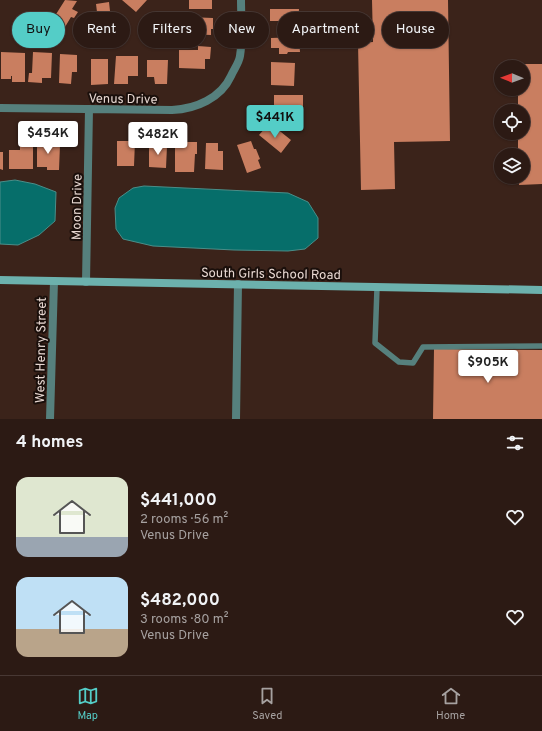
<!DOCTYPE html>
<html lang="en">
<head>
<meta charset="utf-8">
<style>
	body { margin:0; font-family:Overpass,sans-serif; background:#34231d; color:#f1f3f6; height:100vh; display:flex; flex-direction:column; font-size:15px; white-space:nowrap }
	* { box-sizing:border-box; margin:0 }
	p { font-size:13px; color:#a6a1a0 }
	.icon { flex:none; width:22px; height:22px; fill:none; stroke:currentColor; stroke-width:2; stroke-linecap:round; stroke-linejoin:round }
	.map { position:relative; height:419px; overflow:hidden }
	.details { display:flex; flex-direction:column; background:#2c1a14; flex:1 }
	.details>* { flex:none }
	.top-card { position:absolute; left:12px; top:12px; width:518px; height:36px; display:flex; gap:8px }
	.needle { width:26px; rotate:271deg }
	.controls { position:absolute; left:494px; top:60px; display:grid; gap:8px }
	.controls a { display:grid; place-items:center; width:36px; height:36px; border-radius:50%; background:#2c1a14; box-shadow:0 1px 3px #0004,0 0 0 1px #483834; font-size:20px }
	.price { position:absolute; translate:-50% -34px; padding:0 9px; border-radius:4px; background:#fff; color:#222; font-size:13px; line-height:26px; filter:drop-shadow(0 1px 2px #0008) }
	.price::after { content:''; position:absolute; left:50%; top:24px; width:12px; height:9px; margin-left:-6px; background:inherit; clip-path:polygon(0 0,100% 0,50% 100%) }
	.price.active { background:#54cdc7; color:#111 }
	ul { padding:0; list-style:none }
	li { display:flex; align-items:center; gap:12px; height:100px; padding:0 16px }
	li span { display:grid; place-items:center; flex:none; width:112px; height:80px; border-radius:12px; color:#555 }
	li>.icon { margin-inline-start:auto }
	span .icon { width:48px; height:48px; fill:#fffc; stroke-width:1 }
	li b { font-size:17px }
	h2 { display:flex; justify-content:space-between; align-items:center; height:48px; padding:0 16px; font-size:17px }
	.chip { padding:0 14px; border-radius:18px; background:#2c1a14; box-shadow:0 1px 3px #0004,0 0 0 1px #483834; font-size:14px; line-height:36px }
	.chip.active { background:#54cdc7; color:#111 }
	.tabs { display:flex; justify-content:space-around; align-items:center; height:56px; border-top:1px solid #483834; background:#2c1a14; font-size:11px; color:#a6a1a0 }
	.tabs a { display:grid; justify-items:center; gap:2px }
	.tabs .active { color:#54cdc7 }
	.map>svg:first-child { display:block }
	.water { fill:#066e6a; stroke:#4a8e89 }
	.building { fill:#c97e60 }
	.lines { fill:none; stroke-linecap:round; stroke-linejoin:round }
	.service { stroke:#56807d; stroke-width:5.5 }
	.minor { stroke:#56807d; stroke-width:8 }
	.secondary { stroke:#6cb1ad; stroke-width:8 }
	.labels { text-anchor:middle; stroke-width:4; stroke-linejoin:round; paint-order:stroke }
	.street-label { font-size:13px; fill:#e8d8d2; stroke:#1a0f0b }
</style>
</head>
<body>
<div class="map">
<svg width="542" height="419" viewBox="0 0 542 419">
	<rect width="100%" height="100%" fill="#3b231a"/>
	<path class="water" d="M 15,180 L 35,184 L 56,192 L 55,221 L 39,235 L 18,245 L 0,244 L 0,182 Z
		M 144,186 L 288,193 L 308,202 L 318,218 L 318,238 L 305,249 L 288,251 L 234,250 L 153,246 L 123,239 L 116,229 L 115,208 L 119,198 L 133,188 Z"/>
	<path class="building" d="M 65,0 L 77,1 L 72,9 L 78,12 L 74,18 L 71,17 L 65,27 L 53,19 Z
		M 122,0 L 147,0 L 136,12 Z
		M 189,0 L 212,0 L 212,9 L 189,9 Z
		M 372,0 L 448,0 L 450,141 L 394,142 L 395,189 L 361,190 L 358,43 L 373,42 Z
		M 109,2 L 112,29 L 95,31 L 93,13 L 97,12 L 96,4 Z
		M 270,9 L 299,9 L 298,25 L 281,24 L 281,21 L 270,21 Z
		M 188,17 L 213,18 L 213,29 L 211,29 L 211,35 L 188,34 Z
		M 299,37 L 300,52 L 288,52 L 287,54 L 279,54 L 279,48 L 271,48 L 271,38 Z
		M 198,46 L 211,47 L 210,59 L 205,59 L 205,69 L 179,68 L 179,50 L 198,50 Z
		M 1,52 L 25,53 L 25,82 L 12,82 L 12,76 L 11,76 L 11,79 L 1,79 Z
		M 33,52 L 52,53 L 51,78 L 42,78 L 42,83 L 28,82 L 29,73 L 32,73 Z
		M 60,54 L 77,55 L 77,72 L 72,72 L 71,84 L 59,83 Z
		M 116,56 L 138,56 L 138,76 L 128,76 L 128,84 L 114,84 Z
		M 91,59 L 108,59 L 108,84 L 91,85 Z
		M 147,60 L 168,60 L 167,84 L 155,84 L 154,77 L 147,77 Z
		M 271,62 L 295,63 L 294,86 L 271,85 Z
		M 517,64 L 542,64 L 542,184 L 519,185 L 519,177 L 523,177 L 523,155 L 518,155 L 518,133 L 523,133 L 523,111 L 518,111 L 518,89 L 523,89 L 523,67 L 517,67 Z
		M 274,95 L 303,95 L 303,110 L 292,110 L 292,112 L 283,112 L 283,107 L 274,106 Z
		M 267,126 L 273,131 L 276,128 L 291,140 L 281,153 L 259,135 Z
		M 20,140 L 33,140 L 33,169 L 9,169 L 9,150 L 20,150 Z
		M 37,140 L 49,140 L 49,145 L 60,145 L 59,170 L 47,170 L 47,167 L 37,167 Z
		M 117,141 L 135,141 L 134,166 L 117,166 Z
		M 251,141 L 254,149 L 256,149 L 260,159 L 258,160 L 261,168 L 247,173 L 237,145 Z
		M 185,142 L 197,142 L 197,154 L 195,154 L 194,172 L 175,172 L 175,143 L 185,143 Z
		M 149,143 L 161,143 L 161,146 L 167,146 L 166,168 L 149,167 Z
		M 206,143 L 218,143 L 218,151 L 223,151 L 223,170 L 205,169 Z
		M 0,152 L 3,152 L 3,170 L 0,169 Z
		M 434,349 L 542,350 L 542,419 L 433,419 Z"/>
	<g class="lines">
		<path class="service" d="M 377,288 L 375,343 L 399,362 L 413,363 L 423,347 L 542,346"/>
		<path class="minor" d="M 0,108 L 172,110 C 196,109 221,98 231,76 C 234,69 239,63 240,56 C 243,38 241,18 241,0
			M 86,282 L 89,109
			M 50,419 L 54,281
			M 236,419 L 238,284"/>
		<path class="secondary" d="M 0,280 L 542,290"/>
	</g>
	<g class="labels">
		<g class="street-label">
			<text transform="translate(123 98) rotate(1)" y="5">Venus Drive</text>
			<text transform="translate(76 207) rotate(-89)" y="5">Moon Drive</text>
			<text transform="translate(271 273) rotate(1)" y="5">South Girls School Road</text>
			<text transform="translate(40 350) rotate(-89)" y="5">West Henry Street</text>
		</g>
	</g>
</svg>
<div class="controls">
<a><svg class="needle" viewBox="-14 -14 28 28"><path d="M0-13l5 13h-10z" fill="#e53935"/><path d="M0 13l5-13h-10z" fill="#a6a1a0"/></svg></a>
<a><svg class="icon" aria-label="locate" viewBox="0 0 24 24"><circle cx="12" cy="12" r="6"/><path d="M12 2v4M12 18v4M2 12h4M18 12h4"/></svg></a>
<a><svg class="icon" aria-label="layers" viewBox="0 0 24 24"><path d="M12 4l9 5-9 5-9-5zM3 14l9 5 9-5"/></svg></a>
</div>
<b class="price active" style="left:275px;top:139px">$441K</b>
<b class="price" style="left:48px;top:155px">$454K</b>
<b class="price" style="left:158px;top:156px">$482K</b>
<b class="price" style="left:488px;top:384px">$905K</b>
<div class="top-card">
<a class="chip active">Buy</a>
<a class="chip">Rent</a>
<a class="chip">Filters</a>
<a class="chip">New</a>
<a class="chip">Apartment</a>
<a class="chip">House</a>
</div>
</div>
<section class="details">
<h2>4 homes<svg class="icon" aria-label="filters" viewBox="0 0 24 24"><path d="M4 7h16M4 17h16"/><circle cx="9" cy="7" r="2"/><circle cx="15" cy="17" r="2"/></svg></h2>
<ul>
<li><span style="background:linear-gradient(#dfe7d0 75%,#9aa5b1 0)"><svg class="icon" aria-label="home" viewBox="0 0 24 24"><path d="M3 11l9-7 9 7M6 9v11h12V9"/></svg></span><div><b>$441,000</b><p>2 rooms · 56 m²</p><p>Venus Drive</p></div><svg class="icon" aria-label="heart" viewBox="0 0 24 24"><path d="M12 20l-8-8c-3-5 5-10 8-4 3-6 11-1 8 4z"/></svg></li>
<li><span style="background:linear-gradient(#bfe0f5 65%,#b9a48a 0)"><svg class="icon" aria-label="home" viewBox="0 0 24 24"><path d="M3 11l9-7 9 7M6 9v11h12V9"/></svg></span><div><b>$482,000</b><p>3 rooms · 80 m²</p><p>Venus Drive</p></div><svg class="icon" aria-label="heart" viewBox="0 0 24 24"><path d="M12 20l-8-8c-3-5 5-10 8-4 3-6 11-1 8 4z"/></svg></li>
</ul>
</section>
<nav class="tabs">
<a class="active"><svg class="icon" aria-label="map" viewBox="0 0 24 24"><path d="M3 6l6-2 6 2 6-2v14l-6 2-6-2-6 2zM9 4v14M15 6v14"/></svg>Map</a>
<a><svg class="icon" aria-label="saved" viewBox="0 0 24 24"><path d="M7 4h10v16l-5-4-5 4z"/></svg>Saved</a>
<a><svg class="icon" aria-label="home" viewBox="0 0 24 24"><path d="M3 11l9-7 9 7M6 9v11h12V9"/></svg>Home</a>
</nav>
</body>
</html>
